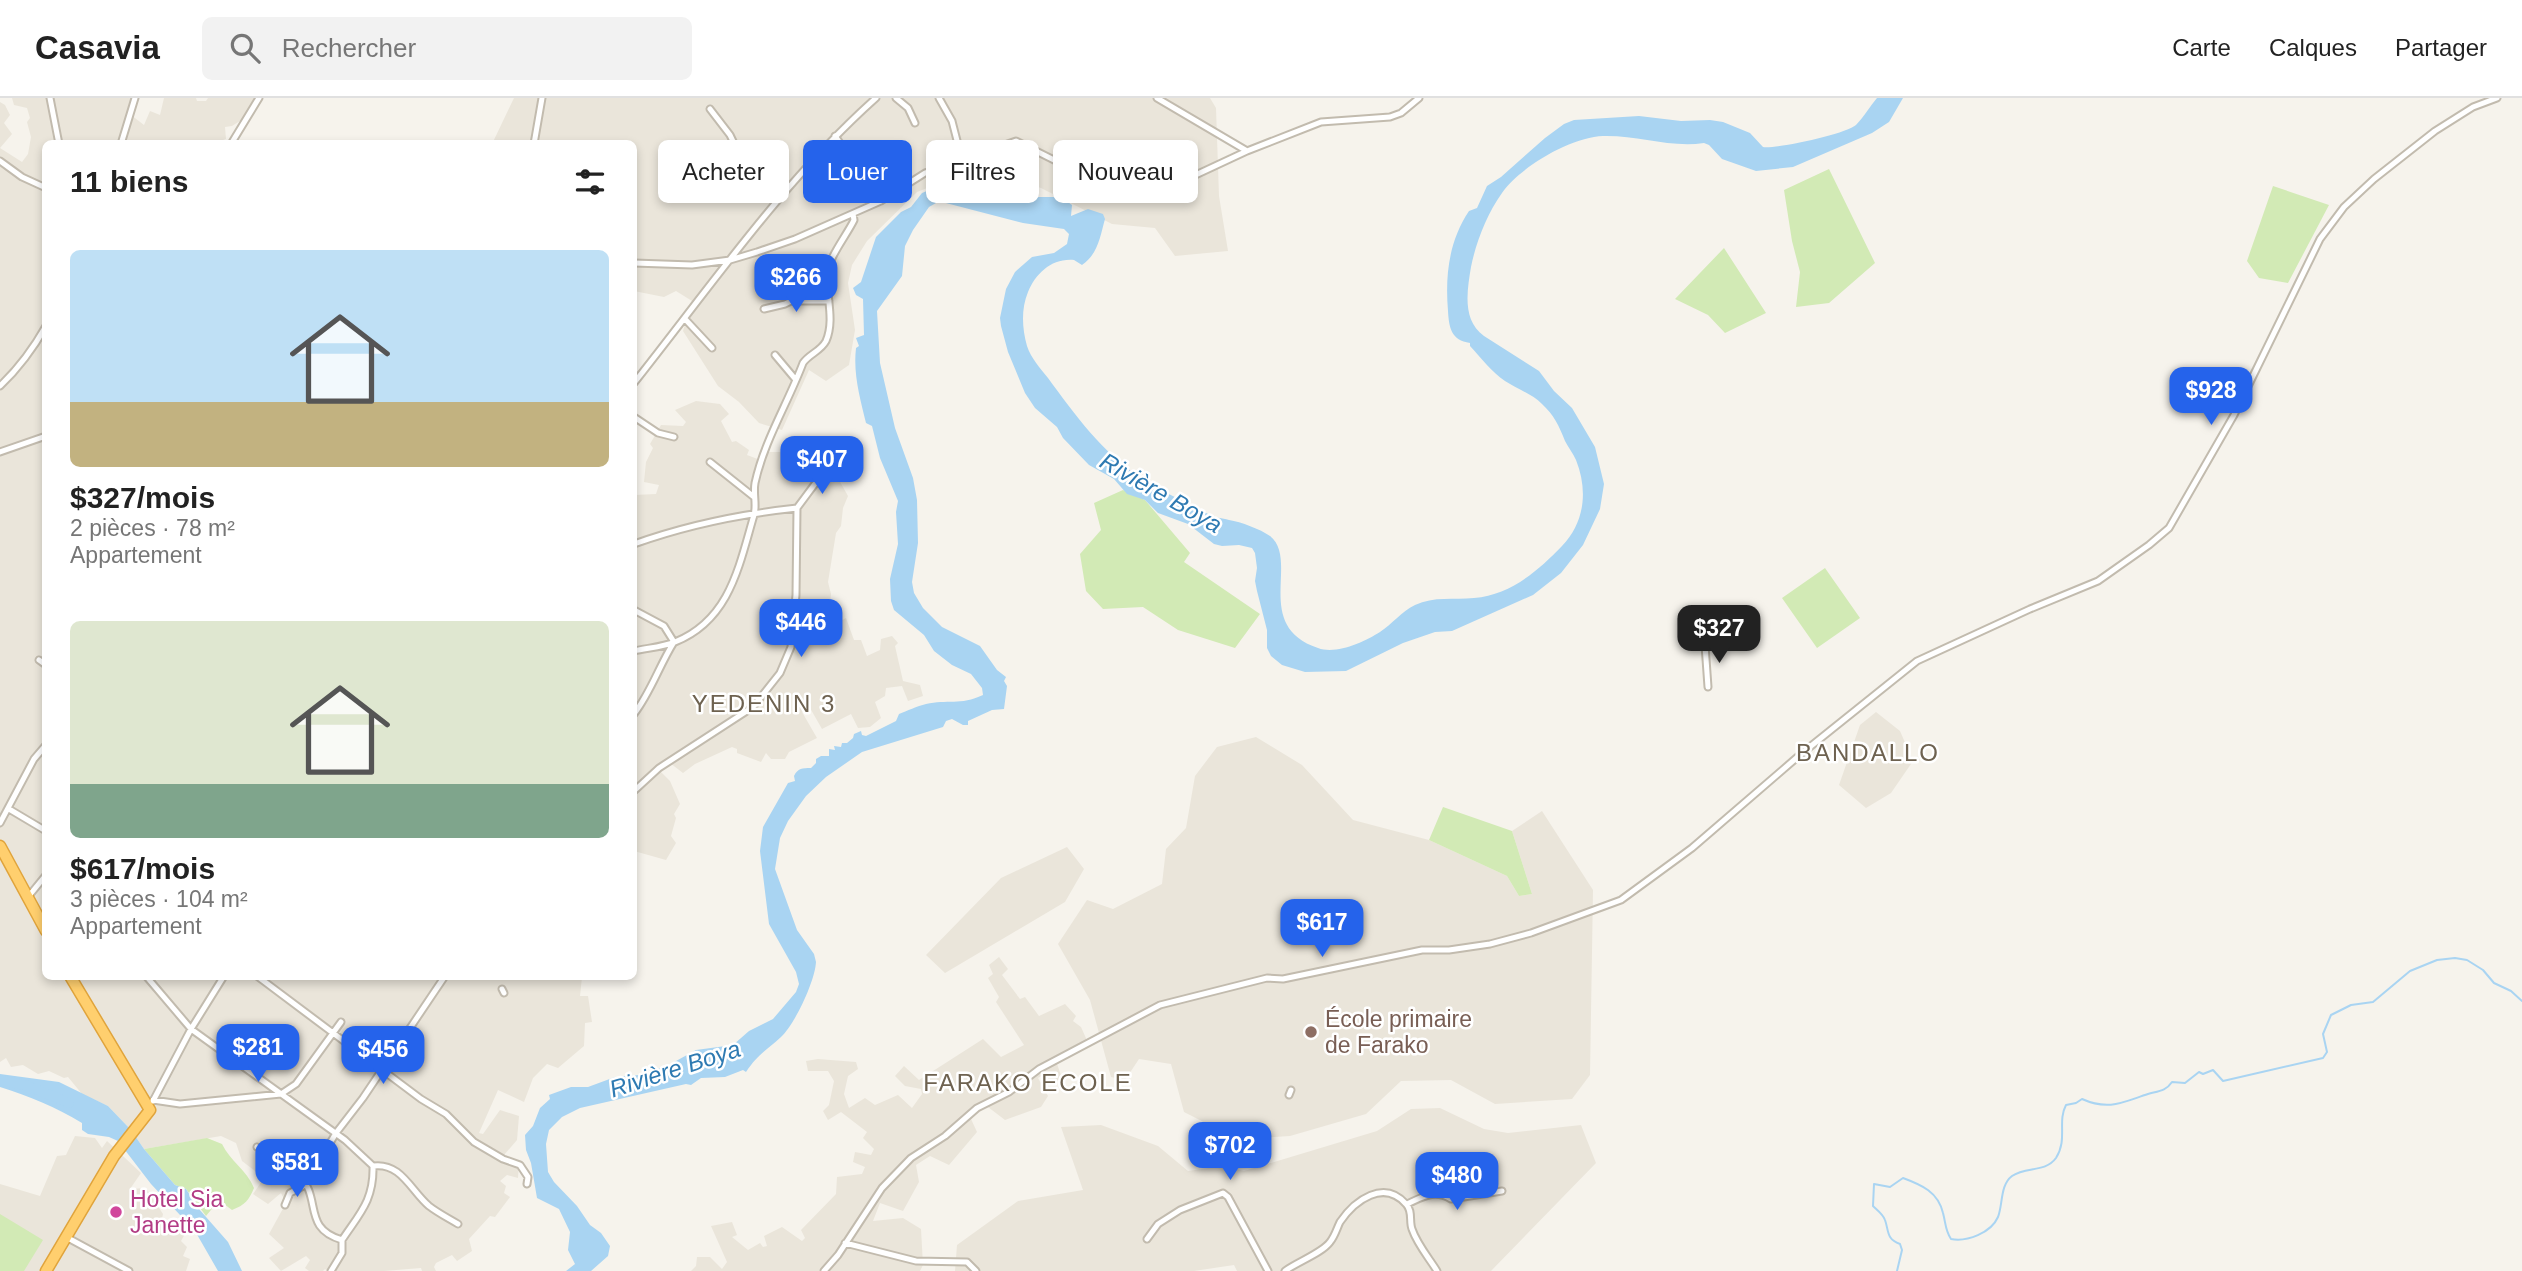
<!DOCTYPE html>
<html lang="fr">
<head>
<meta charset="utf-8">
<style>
	body { margin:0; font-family:Arial,sans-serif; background:#f2f2f2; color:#222; height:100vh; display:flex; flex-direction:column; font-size:26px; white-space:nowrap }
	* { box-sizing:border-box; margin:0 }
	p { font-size:23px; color:#767676 }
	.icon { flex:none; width:38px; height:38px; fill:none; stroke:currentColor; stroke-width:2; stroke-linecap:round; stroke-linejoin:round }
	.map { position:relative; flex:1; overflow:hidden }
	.panel { position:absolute; left:42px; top:42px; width:595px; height:840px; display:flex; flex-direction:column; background:#fff; border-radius:10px; box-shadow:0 4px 10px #0003 }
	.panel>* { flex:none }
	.guide { position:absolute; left:658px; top:42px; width:665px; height:63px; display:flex; gap:14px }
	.price { position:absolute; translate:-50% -60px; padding:0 16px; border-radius:14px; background:#2563eb; color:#fff; font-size:23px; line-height:46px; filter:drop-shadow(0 2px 4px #0008) }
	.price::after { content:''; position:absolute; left:50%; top:42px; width:21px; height:16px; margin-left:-10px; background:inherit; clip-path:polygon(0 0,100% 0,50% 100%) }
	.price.selected { background:#222; color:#fff }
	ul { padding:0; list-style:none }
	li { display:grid; align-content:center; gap:14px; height:371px; padding:0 28px }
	li span { display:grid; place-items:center; height:217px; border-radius:10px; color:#555 }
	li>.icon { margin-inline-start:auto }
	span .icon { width:126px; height:126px; fill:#fffc; stroke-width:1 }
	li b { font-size:30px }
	h2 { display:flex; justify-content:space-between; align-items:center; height:84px; padding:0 28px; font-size:30px }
	.chip { padding:0 24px; border-radius:10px; background:#fff; box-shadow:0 4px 10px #0003; font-size:24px; line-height:63px }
	.chip.selected { background:#2563eb; color:#fff }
	header { display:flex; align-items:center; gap:42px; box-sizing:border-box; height:98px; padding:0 35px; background:#fff; border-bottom:2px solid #e0e0e0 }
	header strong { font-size:33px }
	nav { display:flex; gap:38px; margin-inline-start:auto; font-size:24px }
	.search { width:490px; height:63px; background:#f2f2f2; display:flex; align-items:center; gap:18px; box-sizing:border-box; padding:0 24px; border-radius:10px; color:#767676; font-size:26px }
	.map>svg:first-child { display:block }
	.residential { fill:#eae5da }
	.green { fill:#d2eab5 }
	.water { fill:#a9d4f2 }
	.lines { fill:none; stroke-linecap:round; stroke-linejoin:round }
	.stream { stroke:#a9d4f2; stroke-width:2 }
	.river { stroke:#a9d4f2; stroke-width:10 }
	.street-casing { stroke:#c2bbae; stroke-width:9 }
	.highway-casing { stroke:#e0a43c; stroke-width:13 }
	.street { stroke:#fff; stroke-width:5 }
	.highway { stroke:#ffcf6e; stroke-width:10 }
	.education-dot { fill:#8d6e63; stroke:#fff; stroke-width:2.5 }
	.hotel-dot { fill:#d1479c; stroke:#fff; stroke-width:2.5 }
	.labels { text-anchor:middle; stroke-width:5; stroke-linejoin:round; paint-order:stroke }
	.education-label { font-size:23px; fill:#785e54; stroke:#fff; text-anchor:start }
	.hotel-label { font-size:23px; fill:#b23c85; stroke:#fff; text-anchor:start }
	.water-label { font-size:24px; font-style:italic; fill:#2e7ab2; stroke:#fff }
	.neighbourhood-label { font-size:24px; letter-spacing:2px; fill:#6e6250; stroke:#fff }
</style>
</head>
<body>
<header>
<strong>Casavia</strong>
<div class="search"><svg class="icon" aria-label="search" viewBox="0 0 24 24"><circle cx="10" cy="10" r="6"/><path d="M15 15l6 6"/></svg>Rechercher</div>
<nav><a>Carte</a><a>Calques</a><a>Partager</a></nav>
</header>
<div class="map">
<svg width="2522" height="1173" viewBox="0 0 2522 1173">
	<rect width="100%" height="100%" fill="#f6f3ec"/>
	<path class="residential" d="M 12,0 L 139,0 L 131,17 L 144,27 L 150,13 L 160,17 L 164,0 L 196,0 L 197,3 L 206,3 L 208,0 L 258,0 L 256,13 L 232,28 L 225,29 L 226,41 L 214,45 L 46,46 L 46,878 L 582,879 L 580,898 L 588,898 L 592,924 L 585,925 L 584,948 L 558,970 L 547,966 L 533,980 L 524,1004 L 498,992 L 479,1035 L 483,1036 L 500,1012 L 519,1018 L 517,1042 L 504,1057 L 519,1064 L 518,1080 L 507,1077 L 500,1083 L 506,1088 L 504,1095 L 510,1099 L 495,1119 L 490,1118 L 469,1141 L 472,1153 L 457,1163 L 452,1157 L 436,1165 L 434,1169 L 436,1173 L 422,1173 L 421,1170 L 384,1173 L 328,1173 L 325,1171 L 323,1173 L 309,1173 L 305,1170 L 310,1162 L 306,1158 L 281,1173 L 269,1160 L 284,1150 L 269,1136 L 286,1105 L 281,1095 L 268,1106 L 253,1096 L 264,1080 L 242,1063 L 236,1045 L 221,1038 L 144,1051 L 131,1032 L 108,1008 L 82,996 L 68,979 L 64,980 L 49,973 L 38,976 L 23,967 L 11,969 L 6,960 L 0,964 L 0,4 L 5,7 L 10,17 L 4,25 L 12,36 L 0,50 L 22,64 L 28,56 L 31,39 L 27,24 L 30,20 L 27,10 L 14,7 Z
		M 514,0 L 1210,0 L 1216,10 L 1219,98 L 1228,153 L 1175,158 L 1155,130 L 1112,126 L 1041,90 L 968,67 L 945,83 L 917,94 L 867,143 L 852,167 L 848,185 L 855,232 L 849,267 L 826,283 L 809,272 L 782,332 L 759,325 L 739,304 L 718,288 L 683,233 L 692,203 L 676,193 L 664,199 L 634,193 L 634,46 L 492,46 Z
		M 696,303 L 720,306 L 729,316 L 721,323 L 732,344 L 736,343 L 749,352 L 747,357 L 763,363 L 766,354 L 793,354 L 796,359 L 821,369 L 824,367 L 843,375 L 839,382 L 848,398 L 843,410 L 841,428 L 836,435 L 828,484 L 831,496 L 829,514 L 819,515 L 830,534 L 834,532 L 833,527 L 846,520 L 854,542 L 861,542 L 867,558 L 880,552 L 881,541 L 892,538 L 898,545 L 895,548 L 903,583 L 920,587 L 923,598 L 908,603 L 902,588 L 886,590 L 885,598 L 875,604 L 881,620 L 870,629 L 858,630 L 851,616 L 822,631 L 810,610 L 802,614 L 817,640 L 789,654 L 785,661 L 771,661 L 766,655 L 761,664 L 737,655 L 737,651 L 732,649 L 695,666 L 683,675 L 670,665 L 661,674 L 670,683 L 680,706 L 674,716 L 676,720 L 671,738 L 676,745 L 666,762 L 634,753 L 634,397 L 656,396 L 659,387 L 644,384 L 646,364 L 653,350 L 650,346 L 661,327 L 683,328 L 686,324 L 675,312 Z
		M 1876,614 L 1900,633 L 1913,663 L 1891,695 L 1866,710 L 1839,687 L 1860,627 Z
		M 1256,639 L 1302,667 L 1353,722 L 1429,742 L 1507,778 L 1519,798 L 1532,796 L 1512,733 L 1542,713 L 1593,792 L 1590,977 L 1572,1001 L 1495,1006 L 1451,982 L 1401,983 L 1366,1016 L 1290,1038 L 1237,1041 L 1184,1014 L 1171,966 L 1139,961 L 1125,982 L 1111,979 L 1090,902 L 1058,846 L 1087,802 L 1113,811 L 1162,786 L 1166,751 L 1186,730 L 1195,678 L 1217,649 Z
		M 1067,749 L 1084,771 L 1065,804 L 945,875 L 926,857 L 1001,780 Z
		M 999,859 L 1008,871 L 1002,877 L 1020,901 L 1025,899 L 1039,918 L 1065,906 L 1076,918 L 1073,923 L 1081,929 L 1089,947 L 1057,966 L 1062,980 L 1054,985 L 1043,977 L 1038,980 L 1048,998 L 1041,1009 L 1005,1022 L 988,1009 L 981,1011 L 971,1021 L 977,1034 L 949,1067 L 930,1058 L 916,1067 L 919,1084 L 903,1113 L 880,1105 L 873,1123 L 903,1120 L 921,1131 L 923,1167 L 920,1173 L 691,1173 L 696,1168 L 697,1159 L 710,1159 L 722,1171 L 727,1164 L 711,1128 L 732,1124 L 737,1137 L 732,1139 L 748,1152 L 760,1145 L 763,1149 L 767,1148 L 764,1138 L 782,1129 L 802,1143 L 805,1140 L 801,1132 L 836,1096 L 837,1079 L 862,1076 L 865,1069 L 853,1064 L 855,1054 L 871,1057 L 874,1051 L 863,1040 L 867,1034 L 841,1014 L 828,1022 L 823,1013 L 829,1007 L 834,983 L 828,973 L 808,973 L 806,963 L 818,961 L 856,964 L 858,971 L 848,978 L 844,996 L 849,1010 L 865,1000 L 875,1007 L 898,997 L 912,1010 L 922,996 L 921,991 L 905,988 L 895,978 L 904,968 L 919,982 L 983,941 L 1001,959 L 1024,947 L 996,904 L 999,899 L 988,880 L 993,876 L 989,867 Z
		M 1440,1010 L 1484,1031 L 1508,1035 L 1581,1027 L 1596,1065 L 1491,1173 L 1237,1173 L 1234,1167 L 1194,1173 L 955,1173 L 957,1147 L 1018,1103 L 1083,1092 L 1061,1029 L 1101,1027 L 1158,1048 L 1188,1073 L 1222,1068 L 1244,1073 L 1377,1033 L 1411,1011 Z
		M 75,1038 L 95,1040 L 102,1050 L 107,1043 L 141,1075 L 130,1091 L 146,1090 L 163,1116 L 161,1125 L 172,1132 L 177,1129 L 185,1136 L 181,1143 L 187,1149 L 183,1158 L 190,1161 L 186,1173 L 0,1173 L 0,1086 L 40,1098 L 57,1058 L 66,1057 Z"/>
	<path class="green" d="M 1829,71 L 1875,165 L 1829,205 L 1796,209 L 1800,174 L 1792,143 L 1784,92 Z
		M 2273,88 L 2329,107 L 2288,185 L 2259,180 L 2247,163 Z
		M 1724,150 L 1766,215 L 1725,235 L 1708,217 L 1675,201 Z
		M 1123,392 L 1145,402 L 1190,455 L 1184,464 L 1260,516 L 1235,550 L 1178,532 L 1143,509 L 1103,511 L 1086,493 L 1080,456 L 1101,432 L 1094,405 Z
		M 1825,470 L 1860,520 L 1817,550 L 1782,500 Z
		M 1443,709 L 1512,733 L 1532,796 L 1519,798 L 1507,778 L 1429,742 Z
		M 207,1040 L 222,1046 C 230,1063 247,1072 254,1090 C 249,1102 245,1107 232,1112 L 216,1100 L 208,1099 L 210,1105 L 215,1107 L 206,1118 L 186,1091 L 175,1087 L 144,1051 Z
		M 0,1116 L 43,1142 L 24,1173 L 0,1173 Z"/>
	<path class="water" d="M 1877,0 L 1903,0 L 1889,24 L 1872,35 L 1793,69 L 1756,73 L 1722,61 L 1709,47 L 1704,45 C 1670,50 1637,37 1603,38 C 1571,39 1520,69 1502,95 C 1487,116 1476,144 1471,169 C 1467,193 1462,222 1484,238 L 1539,273 L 1554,293 L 1572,310 L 1595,349 L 1604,386 L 1600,411 L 1583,447 L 1561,475 L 1533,497 L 1452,533 L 1435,534 L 1403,545 L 1346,573 L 1305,574 L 1282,567 L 1271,558 L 1267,550 L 1267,532 L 1257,493 L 1255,483 L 1257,470 L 1255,455 L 1252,450 L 1239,447 L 1222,448 L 1214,446 L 1188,426 L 1158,415 L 1145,402 L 1127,396 L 1114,381 L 1089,367 L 1063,340 L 1057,329 L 1035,310 L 1025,295 L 1008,254 L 1001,228 L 1000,220 L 1006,191 L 1015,174 L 1032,159 L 1054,155 L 1067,146 L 1069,136 L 1064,131 L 1023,125 L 942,104 L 936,105 L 929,109 L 913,132 L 905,148 L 902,178 L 877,213 L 880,265 L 895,330 L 913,380 L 917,402 L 918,445 L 912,484 L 914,495 L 923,510 L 942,529 L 980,548 L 997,572 L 1006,579 L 1004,583 L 1007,588 L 1004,611 L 992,612 L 968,623 L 968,627 L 963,627 L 952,621 L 946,623 L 943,629 L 862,654 L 826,679 L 806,698 L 788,723 L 780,740 L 775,771 L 797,832 L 814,856 L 816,864 C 815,883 795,926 781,939 C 767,952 758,956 746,974 L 743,972 L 725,979 L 701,980 L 691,987 L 686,986 L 580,1010 L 562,1019 L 549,1032 L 546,1046 L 548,1074 L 554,1084 L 577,1108 L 590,1127 L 601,1135 L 610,1148 L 608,1158 L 591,1173 L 566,1173 L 575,1166 L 568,1152 L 570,1134 L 559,1111 L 537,1100 L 531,1065 L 526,1052 L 525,1037 L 533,1028 L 540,1010 L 550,1001 L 549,997 L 571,989 L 588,989 L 615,979 L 639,977 L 667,968 L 696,952 L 733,947 L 749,933 L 773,921 L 796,894 L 799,886 L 796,874 L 769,826 L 760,753 L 763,729 L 788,685 L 795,683 L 794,678 C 798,670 802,670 811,670 L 816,665 L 816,661 L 821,658 L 829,658 L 829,651 L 835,652 L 834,648 L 841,649 L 842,645 L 847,645 L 853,640 L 854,636 L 861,633 L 862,637 L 866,638 L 896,623 L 899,616 C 907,613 917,608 926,606 C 947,601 960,608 983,597 L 982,590 L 971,576 L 952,567 L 934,553 L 924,537 L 894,512 L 891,503 L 890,481 L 898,446 L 896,414 L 898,403 L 880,360 L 872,328 L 866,325 C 860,300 853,276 856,250 L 859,248 L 856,240 L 864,237 L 863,201 L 856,197 L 853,190 L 861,184 L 876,139 L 901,114 L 911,109 L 922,95 L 946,85 L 970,83 L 1014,99 L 1061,99 L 1072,107 L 1071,118 L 1088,111 L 1103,116 L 1105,121 C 1100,139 1098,156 1082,167 L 1074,162 C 1052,160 1036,175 1028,194 C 1021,211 1022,230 1027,248 C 1031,260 1040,270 1048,280 C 1075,317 1102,354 1141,380 C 1162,394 1186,404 1208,416 C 1215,420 1222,420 1229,422 C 1241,424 1260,431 1270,438 C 1300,462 1252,528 1318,550 C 1336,557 1364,544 1380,534 C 1392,526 1401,514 1415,507 C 1434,498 1454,502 1474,500 C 1510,497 1538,473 1562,448 C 1585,424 1588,392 1576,362 C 1573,355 1568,349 1565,343 C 1559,328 1554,317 1542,306 C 1532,296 1517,291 1505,283 C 1492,274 1481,260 1470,248 L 1470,245 C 1451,242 1449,230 1448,213 C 1445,177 1449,143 1469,113 L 1477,110 L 1487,88 L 1501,79 L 1545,40 L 1564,26 L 1574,22 L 1639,18 L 1681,23 L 1710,22 L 1723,24 L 1750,35 L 1763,49 C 1777,51 1846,36 1856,27 C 1864,19 1870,8 1877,0 Z
		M 0,976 L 59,984 L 108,1008 L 131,1032 L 144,1051 L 175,1087 L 186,1091 L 199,1111 L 228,1144 L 242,1173 L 218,1173 L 195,1133 L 151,1086 L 118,1043 L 109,1039 L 88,1036 L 82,1032 L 82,1025 C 56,1009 29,998 0,989 Z"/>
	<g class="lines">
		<path class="stream" d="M 1897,1173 L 1902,1152 L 1900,1146 C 1886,1141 1889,1133 1885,1122 C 1883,1116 1877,1112 1873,1108 L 1874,1086 L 1890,1089 L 1903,1080 C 1922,1087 1938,1094 1943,1115 C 1946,1126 1945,1132 1951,1141 C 1967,1144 1991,1135 1998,1119 C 2003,1106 2000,1087 2012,1078 C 2026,1068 2045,1075 2056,1060 C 2068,1041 2057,1024 2066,1007 L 2076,1005 L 2082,1001 C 2109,1013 2123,1004 2148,996 C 2159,993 2166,993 2172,984 L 2185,985 L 2199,974 L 2203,976 L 2213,972 L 2223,983 L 2323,960 L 2327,954 L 2323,936 L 2331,917 L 2351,907 L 2373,904 L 2410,873 L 2437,862 L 2455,860 L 2467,862 L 2483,872 L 2494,885 L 2511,893 L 2522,903"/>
		<path class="river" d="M 0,982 L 28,988 L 69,1005"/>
		<defs>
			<path id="street" d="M 50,0 L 59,46
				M 896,0 L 908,10 L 915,25
				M 939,0 L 952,23 L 962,62
				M 1157,0 L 1247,53
				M 710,11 L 730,37 L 743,64 L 783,97
				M 835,38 L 881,103
				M 121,46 L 135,0
				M 231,46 L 259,0
				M 534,46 L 542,0
				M 0,63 L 22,79 L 46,90
				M 634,165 L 692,167 L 730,162 L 757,154 L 795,141 L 881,103 L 925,75 L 1016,43 L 1094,82 L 1143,92 L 1172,88 L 1247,53 L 1321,24 L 1390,19 L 1401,15 L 1419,0
				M 764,211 L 785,206 L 791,203 L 829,203
				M 685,221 L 712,250
				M 775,257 L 796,282
				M 634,285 C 711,188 783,83 876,0
				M 0,288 C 19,270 33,251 46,228
				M 634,319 L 658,335 L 674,339
				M 0,354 L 46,338
				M 710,364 L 754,399
				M 797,410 L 826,371
				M 634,446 C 687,427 741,416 797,410 L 796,497 L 791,549 L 780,575 L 753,609 L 659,670 L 634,693
				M 634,512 L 664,528 L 674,544 C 659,568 651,594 634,616
				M 1705,547 L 1708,589
				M 634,553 C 647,550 663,549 675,544 C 730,522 739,468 754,417 C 757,407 753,396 755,385 C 764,343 788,305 803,265 C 809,256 821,253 826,243 C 836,220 824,194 828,171 C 830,158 848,135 854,122 L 853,116
				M 39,562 L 46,567
				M 9,711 L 46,733
				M 0,725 L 34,661 L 46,647
				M 28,799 L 46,777
				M 146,878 L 191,931 L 345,1042 L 373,1068 C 374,1102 360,1115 342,1142
				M 257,878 L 421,1001 L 446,1016 L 474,1044 L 503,1061 L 520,1067 L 528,1079 L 527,1086
				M 502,891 L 504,895
				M 1289,997 L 1291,992
				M 153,1002 L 180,1006 L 281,996 L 296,986 L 341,924
				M 153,1003 L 191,931 L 224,878
				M 257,1049 L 263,1053 C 268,1073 287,1065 298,1076 C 323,1100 301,1130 342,1142 L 342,1155 L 331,1173
				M 373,1068 C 401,1064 411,1093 429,1108 C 438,1115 448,1120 458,1126
				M 1407,1106 C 1423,1099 1434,1091 1451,1101 L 1502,1093
				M 285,1107 L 290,1095 L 305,1087 L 336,1035 L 363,1000 L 445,878
				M 68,1140 L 129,1173
				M 1147,1141 L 1158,1126 L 1180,1112 L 1223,1095 L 1228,1099 L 1268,1173
				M 845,1145 L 916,1163 L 967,1164 L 976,1173
				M 824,1173 L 838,1157 L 882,1090 L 911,1060 L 945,1038 L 977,1010 L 1009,994 L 1039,971 L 1160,907 L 1267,880 L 1283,881 L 1422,852 L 1449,852 L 1490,846 L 1531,835 L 1621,802 L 1692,750 L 1801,656 L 1917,563 L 2030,511 L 2098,483 L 2149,447 L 2169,430 L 2234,317 L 2320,141 L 2344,109 L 2374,81 L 2435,33 L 2473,9 L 2497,0
				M 1285,1173 C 1297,1164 1322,1155 1330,1144 C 1335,1138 1337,1130 1340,1124 C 1355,1102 1384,1081 1406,1106 C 1413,1113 1409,1123 1412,1131 C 1417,1146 1429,1160 1437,1173"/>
			<path id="highway" d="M 0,748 L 46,833
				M 46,1173 L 114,1058 L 150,1012 L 70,878"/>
		</defs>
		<use href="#street" class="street-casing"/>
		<use href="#highway" class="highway-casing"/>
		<use href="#street" class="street"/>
		<use href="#highway" class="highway"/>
	</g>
	<circle class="education-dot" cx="1311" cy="934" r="7"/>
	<circle class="hotel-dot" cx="116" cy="1114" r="7"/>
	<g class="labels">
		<g class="education-label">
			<text x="1325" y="929">École primaire<tspan x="1325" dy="26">de Farako</tspan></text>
		</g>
		<g class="hotel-label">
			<text x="130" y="1109">Hotel Sia<tspan x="130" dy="26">Janette</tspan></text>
		</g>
		<g class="water-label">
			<text transform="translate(1161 395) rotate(30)" y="8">Rivière Boya</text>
			<text transform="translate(675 971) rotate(-18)" y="8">Rivière Boya</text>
		</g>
		<g class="neighbourhood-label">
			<text x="764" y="614">YEDENIN 3</text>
			<text x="1868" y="663">BANDALLO</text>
			<text x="1028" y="993">FARAKO ECOLE</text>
		</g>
	</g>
</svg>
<b class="price" style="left:796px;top:216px">$266</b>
<b class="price" style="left:2211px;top:329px">$928</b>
<b class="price" style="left:822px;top:398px">$407</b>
<b class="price" style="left:801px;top:561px">$446</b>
<b class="price selected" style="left:1719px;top:567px">$327</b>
<b class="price" style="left:1322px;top:861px">$617</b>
<b class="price" style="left:258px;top:986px">$281</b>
<b class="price" style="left:383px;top:988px">$456</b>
<b class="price" style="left:1230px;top:1084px">$702</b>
<b class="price" style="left:297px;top:1101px">$581</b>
<b class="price" style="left:1457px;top:1114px">$480</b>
<div class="guide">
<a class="chip">Acheter</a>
<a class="chip selected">Louer</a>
<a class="chip">Filtres</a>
<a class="chip">Nouveau</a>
</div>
<section class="panel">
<h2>11 biens<svg class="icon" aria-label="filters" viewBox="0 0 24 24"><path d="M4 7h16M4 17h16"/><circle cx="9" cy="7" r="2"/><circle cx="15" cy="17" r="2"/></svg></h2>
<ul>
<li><span style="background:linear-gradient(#bfe0f5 70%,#c2b280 0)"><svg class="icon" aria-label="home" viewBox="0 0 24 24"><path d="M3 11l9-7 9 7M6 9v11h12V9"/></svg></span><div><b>$327/mois</b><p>2 pièces · 78 m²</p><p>Appartement</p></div></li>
<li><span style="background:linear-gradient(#dfe7d0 75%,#7fa58c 0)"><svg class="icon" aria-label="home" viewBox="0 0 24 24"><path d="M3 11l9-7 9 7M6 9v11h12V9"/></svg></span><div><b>$617/mois</b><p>3 pièces · 104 m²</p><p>Appartement</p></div></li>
</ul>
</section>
</div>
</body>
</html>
